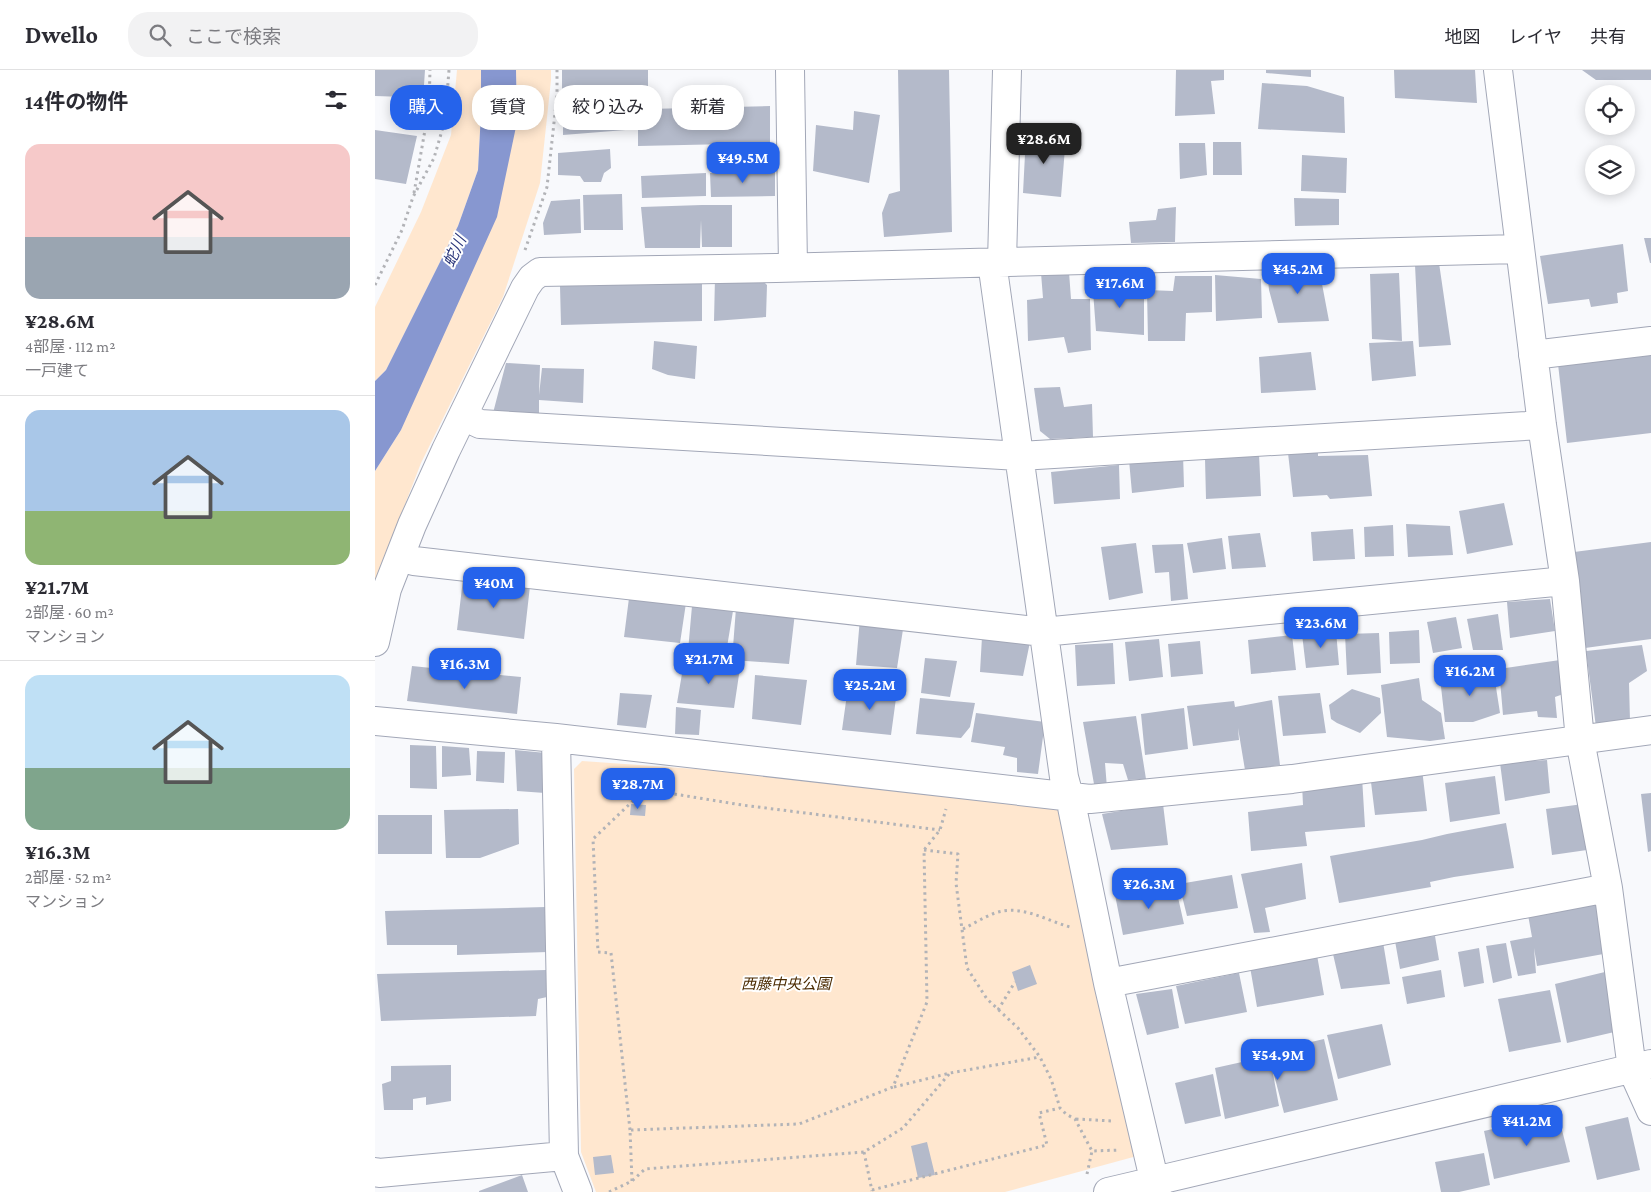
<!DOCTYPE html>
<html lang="ja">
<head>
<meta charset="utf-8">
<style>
	body { margin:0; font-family:"Crimson Pro","Noto Sans JP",serif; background:#f2f2f3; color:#2b2b33; height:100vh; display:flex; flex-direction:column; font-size:19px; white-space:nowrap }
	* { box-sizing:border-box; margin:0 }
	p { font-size:16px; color:#7c7c81 }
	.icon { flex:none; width:28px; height:28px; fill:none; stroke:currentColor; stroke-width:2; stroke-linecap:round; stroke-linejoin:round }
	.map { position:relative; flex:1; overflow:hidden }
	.drawer { display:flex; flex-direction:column; background:#fff; width:375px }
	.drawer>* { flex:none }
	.banner { position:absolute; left:15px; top:15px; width:475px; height:45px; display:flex; gap:10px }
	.tools { position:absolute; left:1210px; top:15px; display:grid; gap:10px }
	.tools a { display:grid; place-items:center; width:50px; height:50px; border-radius:50%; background:#fff; box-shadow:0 2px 12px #0003; font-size:25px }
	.price { position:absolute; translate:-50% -42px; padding:0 11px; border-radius:10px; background:#2563eb; color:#fff; font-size:16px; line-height:32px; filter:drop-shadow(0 1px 2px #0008) }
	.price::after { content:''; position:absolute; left:50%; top:30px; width:15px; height:11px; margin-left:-8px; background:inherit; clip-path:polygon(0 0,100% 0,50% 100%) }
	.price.selected { background:#222; color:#fff }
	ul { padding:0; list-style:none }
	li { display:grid; align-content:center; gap:10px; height:265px; padding:0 25px }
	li+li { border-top:1px solid #e1e1e2 }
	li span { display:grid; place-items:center; height:155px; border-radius:15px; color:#555 }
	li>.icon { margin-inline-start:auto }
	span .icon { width:90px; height:90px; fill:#fffc; stroke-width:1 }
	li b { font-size:21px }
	h2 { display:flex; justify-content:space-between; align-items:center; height:60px; padding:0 25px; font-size:21px }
	.chip { padding:0 18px; border-radius:20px; background:#fff; box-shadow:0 2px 12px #0003; font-size:18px; line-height:45px }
	.chip.selected { background:#2563eb; color:#fff }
	header { display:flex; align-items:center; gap:30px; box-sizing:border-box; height:70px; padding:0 25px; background:#fff; border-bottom:1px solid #e1e1e2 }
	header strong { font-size:24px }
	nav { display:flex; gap:28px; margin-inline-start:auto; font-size:18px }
	.search { width:350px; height:45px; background:#f2f2f3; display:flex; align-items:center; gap:12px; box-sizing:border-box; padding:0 18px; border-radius:20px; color:#7c7c81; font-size:19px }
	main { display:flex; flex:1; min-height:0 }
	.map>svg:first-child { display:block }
	.green { fill:#ffe7cf }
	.water { fill:#8797d0 }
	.building { fill:#b4baca }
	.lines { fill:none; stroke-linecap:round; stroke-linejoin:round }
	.minor-casing { stroke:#a2a7b7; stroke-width:30 }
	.path { stroke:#b2b3b7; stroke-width:3; stroke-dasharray:2.5 4; stroke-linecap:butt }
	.minor { stroke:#fff; stroke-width:28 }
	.labels { text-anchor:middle; stroke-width:4; stroke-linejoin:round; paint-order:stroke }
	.park-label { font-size:15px; font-style:italic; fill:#4b2b02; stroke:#fff }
	.water-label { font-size:16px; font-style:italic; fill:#2a367b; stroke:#fff }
</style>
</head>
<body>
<header>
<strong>Dwello</strong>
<div class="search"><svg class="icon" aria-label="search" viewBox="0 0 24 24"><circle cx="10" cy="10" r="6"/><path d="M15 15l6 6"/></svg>ここで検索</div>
<nav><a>地図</a><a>レイヤ</a><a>共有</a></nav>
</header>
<main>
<section class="drawer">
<h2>14件の物件<svg class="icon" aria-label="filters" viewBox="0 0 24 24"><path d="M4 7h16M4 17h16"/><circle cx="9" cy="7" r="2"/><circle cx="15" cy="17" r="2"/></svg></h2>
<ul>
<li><span style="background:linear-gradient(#f6c9c9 60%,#9aa5b1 0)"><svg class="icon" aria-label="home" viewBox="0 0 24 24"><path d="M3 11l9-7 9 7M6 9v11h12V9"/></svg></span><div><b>¥28.6M</b><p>4部屋 · 112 m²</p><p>一戸建て</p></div></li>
<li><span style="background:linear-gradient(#a9c7e8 65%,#8fb573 0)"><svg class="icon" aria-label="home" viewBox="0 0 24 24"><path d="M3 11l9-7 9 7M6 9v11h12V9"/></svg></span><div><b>¥21.7M</b><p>2部屋 · 60 m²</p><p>マンション</p></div></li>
<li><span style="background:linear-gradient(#bfe0f5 60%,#7fa58c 0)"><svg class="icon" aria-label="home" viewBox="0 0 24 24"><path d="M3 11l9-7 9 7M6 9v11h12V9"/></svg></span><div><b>¥16.3M</b><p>2部屋 · 52 m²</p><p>マンション</p></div></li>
</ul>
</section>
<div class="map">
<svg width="1276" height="1122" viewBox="0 0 1276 1122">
	<rect width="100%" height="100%" fill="#f8f9fc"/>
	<path class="green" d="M 82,0 L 106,0 L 106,42 L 103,100 L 83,156 L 11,300 L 0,311 L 0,237 L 46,142 L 76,65 Z
		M 141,0 L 176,0 L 176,10 L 165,113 L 128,227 L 46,393 L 0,512 L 0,401 L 26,360 L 142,52 Z
		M 207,691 L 577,717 L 692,732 L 762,1086 L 630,1122 L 221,1122 L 206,1082 L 199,699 Z"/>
	<path class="water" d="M 106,0 L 141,0 L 142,52 L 122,147 L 26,360 L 0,401 L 0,311 L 11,300 L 83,156 L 103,100 L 106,42 Z"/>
	<path class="building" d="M 0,0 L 50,0 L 49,15 L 30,27 L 0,26 Z
		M 187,0 L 273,0 L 273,35 L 187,36 Z
		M 523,0 L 574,0 L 577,162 L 509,167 L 507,143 L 514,124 L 525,121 Z
		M 801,0 L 849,0 L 849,10 L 836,11 L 840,44 L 800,46 Z
		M 891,0 L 936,0 L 936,7 L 891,3 Z
		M 1019,0 L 1100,0 L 1102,33 L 1020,28 Z
		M 1207,0 L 1276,0 L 1276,10 L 1221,10 Z
		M 887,13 L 932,16 L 969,27 L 970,63 L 883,59 Z
		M 395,36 L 395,73 L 263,76 L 263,59 L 188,65 L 188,41 Z
		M 479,41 L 505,45 L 494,113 L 438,101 L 441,55 L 478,60 Z
		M 0,60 L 42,66 L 31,114 L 0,109 Z
		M 651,65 L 691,66 L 686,127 L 648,123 Z
		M 838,72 L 866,72 L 867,105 L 838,105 Z
		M 804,73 L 830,73 L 832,105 L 805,109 Z
		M 235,79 L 236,98 L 229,103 L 226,112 L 209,112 L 205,106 L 183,105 L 183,83 Z
		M 927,85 L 972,88 L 971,123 L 926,121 Z
		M 400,102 L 400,126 L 336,127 L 335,103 Z
		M 331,103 L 331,126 L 267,128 L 266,106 Z
		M 247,124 L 248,160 L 209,160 L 208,125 Z
		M 919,128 L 964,129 L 964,155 L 920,156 Z
		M 205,129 L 206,163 L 169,165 L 168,153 L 176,131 Z
		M 327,135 L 357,135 L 357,177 L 327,177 L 326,150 L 325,178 L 270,178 L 266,137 Z
		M 801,137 L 800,172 L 756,173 L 754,152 L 781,150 L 783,139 Z
		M 1269,168 L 1276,168 L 1276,193 L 1275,193 Z
		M 1248,174 L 1253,221 L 1242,223 L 1243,233 L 1216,237 L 1214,229 L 1173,234 L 1165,186 Z
		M 1064,193 L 1076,275 L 1044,277 L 1040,195 Z
		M 944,198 L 954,251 L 903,253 L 894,220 L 892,199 Z
		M 694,202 L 696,229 L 715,229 L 716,280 L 693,283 L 689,267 L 653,271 L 652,230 L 668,228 L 666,203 Z
		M 1024,203 L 1027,271 L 997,269 L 995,204 Z
		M 840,205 L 886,209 L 887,248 L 841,251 Z
		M 383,206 L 392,215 L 391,247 L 339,251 L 340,207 Z
		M 800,206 L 837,206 L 837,242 L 811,243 L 810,271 L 773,271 L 772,220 L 798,221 Z
		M 327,212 L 327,251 L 186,255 L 185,216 Z
		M 769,213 L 769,265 L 721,261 L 718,221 L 734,216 Z
		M 279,271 L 322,276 L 320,309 L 293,305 L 277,299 Z
		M 1038,271 L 1041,306 L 997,311 L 994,273 Z
		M 936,282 L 941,320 L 886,323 L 884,287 Z
		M 1276,282 L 1276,363 L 1192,373 L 1183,294 Z
		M 131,293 L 165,295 L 164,325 L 167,298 L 209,299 L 208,333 L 164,330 L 164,345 L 118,343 Z
		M 685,317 L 689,337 L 717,334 L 718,367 L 675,369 L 665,361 L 659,318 Z
		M 943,381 L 943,386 L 993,385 L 997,426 L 955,429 L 952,425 L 918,427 L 913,383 Z
		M 808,384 L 809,417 L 757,423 L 754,390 Z
		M 884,384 L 886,426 L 831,429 L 830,389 Z
		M 744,395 L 745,429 L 679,434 L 676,402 Z
		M 1129,433 L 1138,475 L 1092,484 L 1084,441 Z
		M 1031,454 L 1075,456 L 1078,485 L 1033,487 Z
		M 1018,455 L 1019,486 L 990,487 L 989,457 Z
		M 978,459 L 980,489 L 938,491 L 936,462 Z
		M 885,463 L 891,497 L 857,499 L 853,466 Z
		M 847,468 L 851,499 L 818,503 L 812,473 Z
		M 1276,472 L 1276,569 L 1210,578 L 1199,482 Z
		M 761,473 L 768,523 L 734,530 L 726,477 Z
		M 808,474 L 813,529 L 796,531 L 794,502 L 780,503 L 777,475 Z
		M 88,509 L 155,516 L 149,569 L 82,560 Z
		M 254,528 L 311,533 L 305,573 L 249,567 Z
		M 1175,529 L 1180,561 L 1135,568 L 1132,532 Z
		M 317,536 L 358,541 L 351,583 L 313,581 Z
		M 361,538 L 420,543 L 414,594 L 357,590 Z
		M 1123,544 L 1128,580 L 1098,580 L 1092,549 Z
		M 1081,547 L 1087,578 L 1058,583 L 1052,552 Z
		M 485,548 L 529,553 L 522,598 L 481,595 Z
		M 1044,560 L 1045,593 L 1015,594 L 1014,562 Z
		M 961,561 L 964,595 L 931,598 L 927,564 Z
		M 1004,563 L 1006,603 L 972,605 L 970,564 Z
		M 917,565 L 921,600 L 876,604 L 873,570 Z
		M 607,567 L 655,572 L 648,606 L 605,602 Z
		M 784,569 L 788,607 L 754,611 L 750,572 Z
		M 825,571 L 828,604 L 796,607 L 793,574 Z
		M 738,573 L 740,614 L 702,616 L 700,575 Z
		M 1267,575 L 1272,601 L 1254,613 L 1255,651 L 1221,657 L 1211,581 Z
		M 550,588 L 582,591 L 575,627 L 546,623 Z
		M 1185,590 L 1191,623 L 1180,627 L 1182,648 L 1163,647 L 1162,641 L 1128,645 L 1124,599 Z
		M 309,592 L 365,598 L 359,638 L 302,633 Z
		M 37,596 L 146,607 L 142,644 L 32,631 Z
		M 1118,598 L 1125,643 L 1098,652 L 1070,652 L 1065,608 Z
		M 380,605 L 432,610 L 426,655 L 377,649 Z
		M 1044,608 L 1047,630 L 1066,643 L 1070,669 L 1055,671 L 1012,667 L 1006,615 Z
		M 473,617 L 522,621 L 516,665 L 467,660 Z
		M 977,619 L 1005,628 L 1006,643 L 985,663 L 962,653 L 956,649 L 954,635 Z
		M 245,623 L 277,625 L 271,658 L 242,655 Z
		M 945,623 L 951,663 L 908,666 L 903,626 Z
		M 545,628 L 600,633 L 595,657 L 586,668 L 541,664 Z
		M 897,630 L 905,695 L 870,700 L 863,658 L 864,670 L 818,676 L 812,636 L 859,631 L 860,637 Z
		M 301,637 L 326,640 L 324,665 L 300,664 Z
		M 809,638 L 813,679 L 770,685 L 766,644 Z
		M 601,643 L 670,652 L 663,704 L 642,702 L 642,688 L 628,685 L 630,677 L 596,672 Z
		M 761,646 L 771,709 L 753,710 L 748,694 L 730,693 L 732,718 L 719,714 L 708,652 Z
		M 35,675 L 61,676 L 62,719 L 35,718 Z
		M 67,676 L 94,678 L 96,705 L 67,707 Z
		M 140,680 L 171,683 L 170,723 L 142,721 Z
		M 102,681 L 130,682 L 129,713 L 101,711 Z
		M 1172,690 L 1175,723 L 1130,731 L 1125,693 Z
		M 1047,699 L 1052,741 L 1000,745 L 995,704 Z
		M 1120,706 L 1125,744 L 1075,752 L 1070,713 Z
		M 987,707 L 990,757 L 930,762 L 932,776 L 876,781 L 873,742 L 928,735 L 927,714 Z
		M 1276,723 L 1276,781 L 1273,782 L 1266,724 Z
		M 256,734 L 271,735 L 270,746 L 255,745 Z
		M 788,734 L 793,775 L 736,780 L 727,744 Z
		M 1208,734 L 1212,780 L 1177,785 L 1171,739 Z
		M 143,739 L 144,774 L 105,788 L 71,788 L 69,740 Z
		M 3,745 L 57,745 L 57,784 L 3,784 Z
		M 1131,753 L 1139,798 L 1079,807 L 1055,812 L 1056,817 L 964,833 L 955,786 L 1047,770 L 1072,764 Z
		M 927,793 L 931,829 L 890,838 L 895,862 L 879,863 L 866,804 Z
		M 857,805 L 863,838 L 812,846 L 804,814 Z
		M 800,814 L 809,854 L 748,865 L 740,825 Z
		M 1224,832 L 1234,883 L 1162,896 L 1159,878 L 1161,903 L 1143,906 L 1135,871 L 1157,867 L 1153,845 Z
		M 171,837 L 173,882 L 82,885 L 82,875 L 12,875 L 10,841 Z
		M 1060,866 L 1064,890 L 1025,899 L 1020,871 Z
		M 1008,872 L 1015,914 L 966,919 L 958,884 Z
		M 1131,873 L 1137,908 L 1118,913 L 1111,876 Z
		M 1104,878 L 1109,913 L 1089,917 L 1083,882 Z
		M 942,885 L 949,925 L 882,937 L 875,897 Z
		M 655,895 L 662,914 L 643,921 L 637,902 Z
		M 171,900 L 172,927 L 163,929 L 161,946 L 6,951 L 2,904 Z
		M 1066,900 L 1070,927 L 1032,934 L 1027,907 Z
		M 1234,901 L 1248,960 L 1192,973 L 1180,914 Z
		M 864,903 L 872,942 L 810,954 L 801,916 Z
		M 797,919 L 804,958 L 772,965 L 761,924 Z
		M 1175,920 L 1186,972 L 1134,982 L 1123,929 Z
		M 1007,954 L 1016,995 L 963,1009 L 952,965 Z
		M 949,969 L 963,1030 L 909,1043 L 896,993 L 904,1036 L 850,1049 L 840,998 L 894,986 L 893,982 Z
		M 76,995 L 76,1031 L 51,1035 L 51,1027 L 38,1029 L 38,1040 L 9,1040 L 7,1014 L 16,1011 L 16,996 Z
		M 838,1004 L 846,1046 L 810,1054 L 800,1013 Z
		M 1183,1044 L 1195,1092 L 1119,1109 L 1109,1061 Z
		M 1253,1047 L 1265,1100 L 1222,1110 L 1210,1057 Z
		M 552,1072 L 560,1105 L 543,1108 L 536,1076 Z
		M 1109,1083 L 1115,1115 L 1084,1122 L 1066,1122 L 1060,1092 Z
		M 236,1085 L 239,1103 L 220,1105 L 218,1087 Z
		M 147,1105 L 153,1122 L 104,1122 L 104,1121 Z"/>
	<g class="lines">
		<defs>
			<path id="minor" d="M 415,0 L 418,197
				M 1123,0 L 1167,355 L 1190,511 L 1205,670 L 1233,818 L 1257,999 L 1276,1041
				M 617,192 L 689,707 L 697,737 L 733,913 L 782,1122
				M 627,192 L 632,0
				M 1158,285 L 1276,271
				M 88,346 L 105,354 L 645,386 L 1167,355
				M 25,487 L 39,491 L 668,562 L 1190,511
				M 0,572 L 12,519 L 37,455 L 71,380 L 150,218 L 157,208 L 165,202 L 401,198 L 1144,179
				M 0,651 L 181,668 L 715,729 L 917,709 L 1276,660
				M 181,668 L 189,1086 L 203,1122
				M 733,913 L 1233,818
				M 0,1102 L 4,1103 L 189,1086
				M 733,1122 L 1276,994"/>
		</defs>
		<use href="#minor" class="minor-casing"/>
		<path class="path" d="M 39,123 L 54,37 L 55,0
			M 150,180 L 172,117 L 182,25 L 182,0
			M 0,215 L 27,160 L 38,127 L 59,88 L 70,50 L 74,0
			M 293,723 L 367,735 L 565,760
			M 549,780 L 583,784 L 581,813 L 592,898 L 612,929 L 643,958 L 665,987 L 676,1009 L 685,1038 L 691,1044 L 700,1049 L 717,1081 L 745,1080
			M 588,859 C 598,854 609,847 620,843 C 646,834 670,850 695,857
			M 623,940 L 640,912
			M 519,1017 L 575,1003 L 665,987
			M 701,1049 L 737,1051 L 738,1053
			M 255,1060 L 236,883 L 223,882 L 218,769 L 260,729 L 293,723 L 298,708
			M 489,1082 L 497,1121
			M 712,1104 L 717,1081
			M 257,1111 L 255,1060 L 424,1054 L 518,1017 L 552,932 L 549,780 L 565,760 L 571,739
			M 497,1120 L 672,1075 L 664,1043 L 685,1038
			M 234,1122 L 257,1111 L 270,1099 L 489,1082 L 528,1058 L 575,1003"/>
		<use href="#minor" class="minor"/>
	</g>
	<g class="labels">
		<g class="park-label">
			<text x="411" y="919">西藤中央公園</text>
		</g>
		<g class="water-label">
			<text transform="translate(79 181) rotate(-65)" y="6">蛇川</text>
		</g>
	</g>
</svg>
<div class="tools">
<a><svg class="icon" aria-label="locate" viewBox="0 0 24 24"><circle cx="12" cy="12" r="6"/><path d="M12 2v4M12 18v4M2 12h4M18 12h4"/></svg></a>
<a><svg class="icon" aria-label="layers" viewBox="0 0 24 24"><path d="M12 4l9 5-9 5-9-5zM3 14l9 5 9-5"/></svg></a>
</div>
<b class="price selected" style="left:669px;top:95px">¥28.6M</b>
<b class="price" style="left:368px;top:114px">¥49.5M</b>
<b class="price" style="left:923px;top:225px">¥45.2M</b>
<b class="price" style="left:745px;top:239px">¥17.6M</b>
<b class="price" style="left:119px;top:539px">¥40M</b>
<b class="price" style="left:946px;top:579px">¥23.6M</b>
<b class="price" style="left:334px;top:615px">¥21.7M</b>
<b class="price" style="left:90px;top:620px">¥16.3M</b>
<b class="price" style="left:1095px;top:627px">¥16.2M</b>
<b class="price" style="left:495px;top:641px">¥25.2M</b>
<b class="price" style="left:263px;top:740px">¥28.7M</b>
<b class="price" style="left:774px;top:840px">¥26.3M</b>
<b class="price" style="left:903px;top:1011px">¥54.9M</b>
<b class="price" style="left:1152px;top:1077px">¥41.2M</b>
<div class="banner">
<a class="chip selected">購入</a>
<a class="chip">賃貸</a>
<a class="chip">絞り込み</a>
<a class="chip">新着</a>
</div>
</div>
</main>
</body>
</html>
